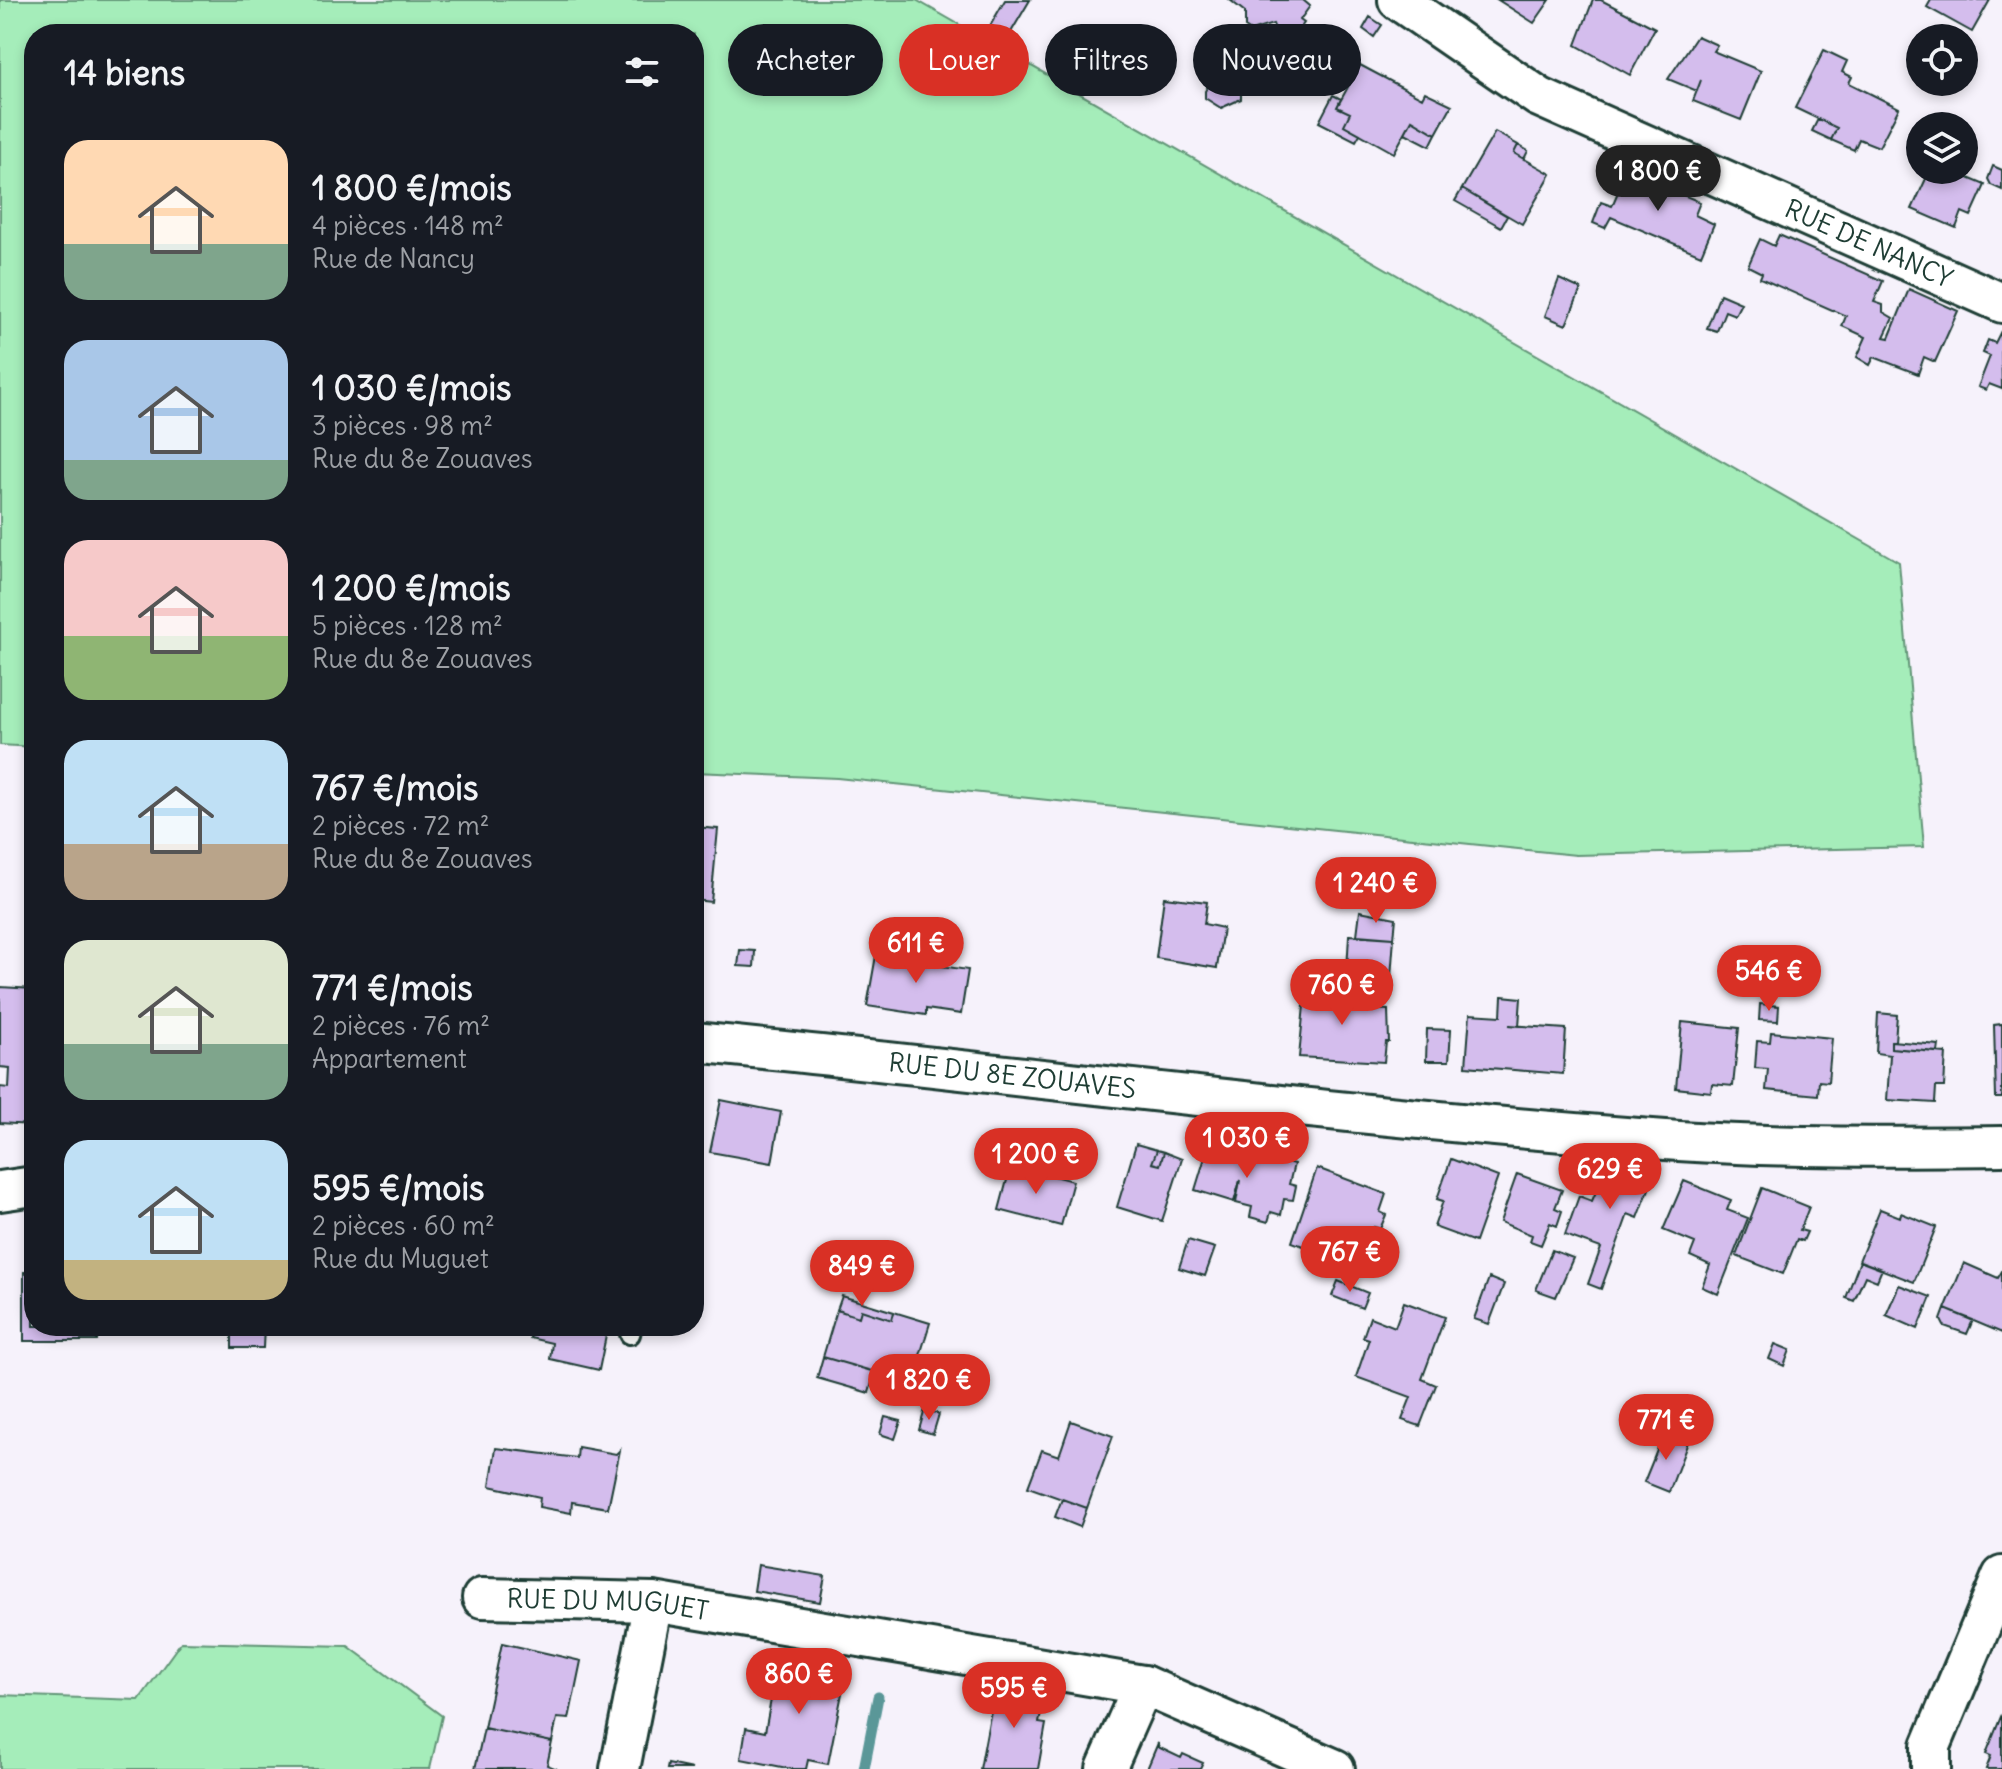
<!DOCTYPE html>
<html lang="fr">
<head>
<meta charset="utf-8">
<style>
	body { margin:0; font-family:Delius,sans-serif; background:#20242c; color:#f1f3f6; height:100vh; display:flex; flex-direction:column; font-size:30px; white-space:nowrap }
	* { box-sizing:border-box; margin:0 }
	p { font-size:26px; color:#9ea1a6 }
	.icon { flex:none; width:44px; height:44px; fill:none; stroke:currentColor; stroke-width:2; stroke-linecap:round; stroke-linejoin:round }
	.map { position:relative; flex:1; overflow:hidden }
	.sheet { position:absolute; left:24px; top:24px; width:680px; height:1312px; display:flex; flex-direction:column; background:#171b24; border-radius:32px; box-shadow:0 4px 12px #0003 }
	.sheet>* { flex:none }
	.guide { position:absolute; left:728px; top:24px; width:760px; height:72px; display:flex; gap:16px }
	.fabs { position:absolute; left:1906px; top:24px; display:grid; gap:16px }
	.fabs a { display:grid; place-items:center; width:72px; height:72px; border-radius:50%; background:#171b24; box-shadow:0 4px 12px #0003; font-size:40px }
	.price { position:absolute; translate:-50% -68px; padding:0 18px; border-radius:28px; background:#d93025; color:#fff; font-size:26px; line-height:52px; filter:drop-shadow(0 2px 4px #0008) }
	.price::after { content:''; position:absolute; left:50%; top:48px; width:24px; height:18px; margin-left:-12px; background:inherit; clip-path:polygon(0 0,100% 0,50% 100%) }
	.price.on { background:#222; color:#fff }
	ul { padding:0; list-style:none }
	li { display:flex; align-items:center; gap:24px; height:200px; padding:0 40px }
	li span { display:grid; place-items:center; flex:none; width:224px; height:160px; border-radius:24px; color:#555 }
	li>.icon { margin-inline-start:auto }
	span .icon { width:96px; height:96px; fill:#fffc; stroke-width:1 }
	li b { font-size:34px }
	h2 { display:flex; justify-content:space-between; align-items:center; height:96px; padding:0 40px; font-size:34px }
	.chip { padding:0 28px; border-radius:36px; background:#171b24; box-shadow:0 4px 12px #0003; font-size:28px; line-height:72px }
	.chip.on { background:#d93025; color:#fff }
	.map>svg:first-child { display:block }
	.green { fill:#a5edba; stroke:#629577; stroke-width:2 }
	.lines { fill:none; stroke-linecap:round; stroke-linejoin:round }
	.stream { stroke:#5a9798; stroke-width:11 }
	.building { fill:#d4bded; stroke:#1f3d34; stroke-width:2 }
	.lane-casing { stroke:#1f3d34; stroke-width:24 }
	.street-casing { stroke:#1f3d34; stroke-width:44 }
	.lane { stroke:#fff; stroke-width:18 }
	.street { stroke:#fff; stroke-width:38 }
	.labels { text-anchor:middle; stroke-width:6; stroke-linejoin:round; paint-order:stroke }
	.street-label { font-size:26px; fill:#1f3d34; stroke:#fff }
</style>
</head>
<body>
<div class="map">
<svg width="2002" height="1769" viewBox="0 0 2002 1769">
	<rect width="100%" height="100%" fill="#f6f2fb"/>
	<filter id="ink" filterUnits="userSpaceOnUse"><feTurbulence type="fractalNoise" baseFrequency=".0125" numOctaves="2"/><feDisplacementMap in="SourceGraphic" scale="16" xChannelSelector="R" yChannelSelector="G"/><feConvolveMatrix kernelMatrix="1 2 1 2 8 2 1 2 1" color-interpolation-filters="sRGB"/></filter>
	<g filter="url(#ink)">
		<path class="green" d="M 0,0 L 916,0 L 1899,562 L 1924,847 L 1576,855 L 837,778 L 694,772 L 694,34 L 34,34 L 34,747 L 0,745 Z
			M 181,1642 L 348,1646 L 442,1716 L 430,1769 L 0,1769 L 0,1695 L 139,1700 Z"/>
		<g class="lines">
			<path class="stream" d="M 864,1769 L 878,1697"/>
		</g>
		<path class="building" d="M 1005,0 L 1030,0 L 997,56 L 979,45 Z
			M 1230,0 L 1303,0 L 1310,6 L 1300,20 L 1304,23 L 1290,43 L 1276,32 L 1273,24 L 1251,31 L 1245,27 L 1245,12 Z
			M 1498,0 L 1550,0 L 1534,23 Z
			M 1593,0 L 1601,0 L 1655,28 L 1630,75 L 1576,45 Z
			M 1931,0 L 1990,0 L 1972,32 L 1927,7 Z
			M 1370,17 L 1382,25 L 1374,37 L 1363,29 Z
			M 1697,36 L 1717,45 L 1713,51 L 1761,71 L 1741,120 L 1693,101 L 1701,80 L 1697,91 L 1668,79 Z
			M 1824,50 L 1847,61 L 1842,72 L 1852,77 L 1849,83 L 1899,108 L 1879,147 L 1859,139 L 1854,150 L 1831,140 L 1837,128 L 1795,108 Z
			M 1360,65 L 1422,98 L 1425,92 L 1452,105 L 1436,134 L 1412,120 L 1394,153 L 1344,125 L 1350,113 L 1337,107 Z
			M 1226,69 L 1241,79 L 1241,99 L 1221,108 L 1205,98 L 1205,91 L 1215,74 Z
			M 1333,95 L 1341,99 L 1337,107 L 1350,113 L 1344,125 L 1360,134 L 1356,141 L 1319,122 Z
			M 1818,119 L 1837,128 L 1831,140 L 1812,131 Z
			M 1412,120 L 1436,134 L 1430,146 L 1405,133 Z
			M 1495,132 L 1518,145 L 1514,153 L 1551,174 L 1522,224 L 1462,189 Z
			M 1518,145 L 1528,151 L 1524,159 L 1514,153 Z
			M 1993,166 L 2002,170 L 2002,190 L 1991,185 L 1988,179 Z
			M 1930,170 L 1949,170 L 1985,185 L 1971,216 L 1962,212 L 1956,228 L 1912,209 Z
			M 1627,171 L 1700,202 L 1695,215 L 1714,224 L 1701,255 L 1611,217 L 1605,228 L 1593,223 L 1601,202 L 1612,206 Z
			M 1462,189 L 1507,216 L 1501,227 L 1455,201 Z
			M 1779,235 L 1883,281 L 1874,302 L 1883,305 L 1883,312 L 1893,318 L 1884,337 L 1889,338 L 1909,289 L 1958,311 L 1935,362 L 1924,357 L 1918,374 L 1874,357 L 1870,365 L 1857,357 L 1866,337 L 1842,326 L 1846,316 L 1760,278 L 1762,273 L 1748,266 L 1760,239 L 1774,246 Z
			M 1559,279 L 1581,289 L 1566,325 L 1545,316 Z
			M 1720,294 L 1741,303 L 1735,315 L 1725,311 L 1717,331 L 1707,328 Z
			M 2001,331 L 2002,389 L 1989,384 L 1986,390 L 1978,387 L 1990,356 L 1983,353 L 1988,340 L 1995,343 Z
			M 694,827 L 718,829 L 711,902 L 694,900 Z
			M 1164,897 L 1207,902 L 1204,924 L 1223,928 L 1217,968 L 1156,958 Z
			M 1360,911 L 1396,918 L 1394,938 L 1357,935 Z
			M 1349,935 L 1394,938 L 1391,977 L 1347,970 Z
			M 879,941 L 909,946 L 908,954 L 877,950 Z
			M 740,950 L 755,951 L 754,967 L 738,966 Z
			M 877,950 L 935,959 L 934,965 L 968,970 L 961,1014 L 926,1009 L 926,1015 L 867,1006 Z
			M 1306,985 L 1358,989 L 1357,1008 L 1388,1010 L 1389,1042 L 1386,1042 L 1384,1062 L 1299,1057 Z
			M 0,987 L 34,989 L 31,1125 L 0,1123 L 0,1087 L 9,1088 L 10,1068 L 0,1067 Z
			M 1502,996 L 1521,998 L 1519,1026 L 1509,1025 L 1566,1029 L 1563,1074 L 1466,1066 L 1470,1014 L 1501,1016 Z
			M 1760,1004 L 1779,1006 L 1778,1021 L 1759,1020 Z
			M 1878,1013 L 1897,1015 L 1895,1041 L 1891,1041 L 1891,1048 L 1946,1053 L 1944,1087 L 1936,1087 L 1935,1103 L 1887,1100 L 1890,1055 L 1876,1053 Z
			M 1682,1022 L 1739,1028 L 1733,1086 L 1712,1084 L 1711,1092 L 1676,1088 Z
			M 2002,1024 L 2002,1098 L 1996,1098 L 1994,1025 Z
			M 1427,1029 L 1451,1030 L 1449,1061 L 1426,1061 Z
			M 1771,1032 L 1832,1038 L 1828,1082 L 1819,1081 L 1818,1095 L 1766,1090 L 1768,1069 L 1755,1068 L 1757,1041 L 1770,1042 Z
			M 1891,1041 L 1939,1045 L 1938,1052 L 1891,1048 Z
			M 721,1100 L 781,1112 L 772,1163 L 710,1152 Z
			M 1210,1141 L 1294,1164 L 1289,1184 L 1296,1186 L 1293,1200 L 1284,1199 L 1281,1215 L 1271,1212 L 1268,1222 L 1250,1217 L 1252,1207 L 1236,1203 L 1240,1180 L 1234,1202 L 1195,1190 Z
			M 1136,1144 L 1157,1150 L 1152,1163 L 1160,1165 L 1164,1152 L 1182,1159 L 1162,1221 L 1117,1207 Z
			M 1157,1150 L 1164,1152 L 1160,1165 L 1152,1163 Z
			M 1451,1159 L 1498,1177 L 1475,1242 L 1434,1227 L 1443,1201 L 1437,1199 Z
			M 1601,1160 L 1624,1160 L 1624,1165 L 1635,1166 L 1637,1160 L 1657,1168 L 1638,1218 L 1628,1214 L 1601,1289 L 1588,1284 L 1601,1248 L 1565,1235 L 1579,1196 L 1592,1201 L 1601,1180 Z
			M 1011,1165 L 1073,1181 L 1061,1226 L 999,1210 Z
			M 1317,1168 L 1386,1194 L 1380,1212 L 1386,1215 L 1380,1229 L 1374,1227 L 1369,1240 L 1335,1227 L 1325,1254 L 1292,1242 Z
			M 1517,1174 L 1562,1190 L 1555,1208 L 1562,1211 L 1557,1226 L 1550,1223 L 1541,1245 L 1530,1241 L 1532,1235 L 1500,1222 Z
			M 1684,1181 L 1731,1200 L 1727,1210 L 1748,1218 L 1718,1294 L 1702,1287 L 1710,1265 L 1690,1256 L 1695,1243 L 1663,1230 Z
			M 1762,1188 L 1809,1207 L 1800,1230 L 1807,1232 L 1803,1241 L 1797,1239 L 1783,1274 L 1736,1256 Z
			M 1880,1209 L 1900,1217 L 1901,1213 L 1936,1227 L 1914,1282 L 1859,1261 Z
			M 1188,1240 L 1215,1248 L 1205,1276 L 1179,1268 Z
			M 1552,1250 L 1573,1258 L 1556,1297 L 1536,1290 Z
			M 1860,1261 L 1882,1269 L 1877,1281 L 1865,1276 L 1854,1301 L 1846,1298 Z
			M 1964,1263 L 1998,1278 L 2002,1271 L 2002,1333 L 1945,1309 Z
			M 24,1272 L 34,1273 L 34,1326 L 98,1326 L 97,1341 L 24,1341 Z
			M 1489,1278 L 1504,1284 L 1489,1324 L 1474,1319 Z
			M 1338,1281 L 1368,1293 L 1362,1308 L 1332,1296 Z
			M 1899,1285 L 1931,1297 L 1918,1329 L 1886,1315 Z
			M 842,1296 L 894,1312 L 892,1320 L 861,1310 L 859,1317 L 837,1310 Z
			M 1404,1302 L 1445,1317 L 1422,1379 L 1436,1385 L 1420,1426 L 1402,1420 L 1411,1397 L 1356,1377 L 1369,1339 L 1363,1337 L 1370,1317 L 1395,1327 Z
			M 1945,1309 L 1973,1320 L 1967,1334 L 1944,1326 L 1941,1320 Z
			M 837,1310 L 859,1317 L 861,1310 L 892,1320 L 894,1312 L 930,1323 L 909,1391 L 873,1380 L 875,1372 L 823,1357 Z
			M 232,1326 L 264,1326 L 263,1348 L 232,1348 Z
			M 533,1326 L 608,1326 L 599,1370 L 550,1359 L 552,1343 L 530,1338 Z
			M 1775,1344 L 1790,1350 L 1784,1366 L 1769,1359 Z
			M 823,1357 L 875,1372 L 869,1393 L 817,1378 Z
			M 925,1409 L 939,1414 L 933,1434 L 919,1430 Z
			M 885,1417 L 901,1421 L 895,1439 L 880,1434 Z
			M 1071,1421 L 1113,1436 L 1087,1508 L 1028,1487 L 1042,1450 L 1059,1456 Z
			M 1664,1433 L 1688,1442 L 1669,1492 L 1644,1482 Z
			M 578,1447 L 616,1454 L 620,1450 L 608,1508 L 572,1502 L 571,1513 L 539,1507 L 540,1497 L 490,1486 L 496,1448 L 577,1458 Z
			M 1062,1499 L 1087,1508 L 1080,1527 L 1055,1517 Z
			M 758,1565 L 825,1576 L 820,1602 L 754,1591 Z
			M 502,1643 L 581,1661 L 569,1719 L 557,1718 L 552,1742 L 484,1728 Z
			M 779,1656 L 847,1668 L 828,1764 L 808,1760 L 806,1769 L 792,1769 L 741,1759 L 746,1728 L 765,1732 Z
			M 996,1684 L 1045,1693 L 1039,1723 L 1046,1724 L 1038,1769 L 980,1769 Z
			M 2002,1714 L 2002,1769 L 1986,1769 L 1991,1756 L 1986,1754 Z
			M 484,1728 L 552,1742 L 547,1765 L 557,1769 L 475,1769 Z
			M 1158,1743 L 1158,1747 L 1181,1758 L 1183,1754 L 1203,1763 L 1200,1769 L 1147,1769 Z
			M 668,1764 L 692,1769 L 667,1769 Z"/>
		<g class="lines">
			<defs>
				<path id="lane" d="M 630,1334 L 632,1326"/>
				<g id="street">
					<path id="s1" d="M 1398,0 L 1539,97 L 2002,303"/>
					<path id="s2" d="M 694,1042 C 1022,1074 1350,1118 1679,1141 C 1786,1148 1895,1147 2002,1146"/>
					<path d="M 0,1191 L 34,1186"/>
					<path id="s3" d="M 482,1598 L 653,1602 L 1143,1685 L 1335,1769"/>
					<path d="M 620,1769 L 653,1602"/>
					<path d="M 1106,1769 L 1143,1685"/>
					<path d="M 1931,1769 L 1931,1746 L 2002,1576"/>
				</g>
			</defs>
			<use href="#lane" class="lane-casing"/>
			<use href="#street" class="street-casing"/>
			<use href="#lane" class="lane"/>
			<use href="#street" class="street"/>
		</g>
	</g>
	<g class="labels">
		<g class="street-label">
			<text dy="9" stroke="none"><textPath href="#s1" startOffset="532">RUE DE NANCY</textPath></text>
			<text dy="9" stroke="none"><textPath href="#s2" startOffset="320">RUE DU 8E ZOUAVES</textPath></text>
			<text dy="9" stroke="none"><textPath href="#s3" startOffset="126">RUE DU MUGUET</textPath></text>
		</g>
	</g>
</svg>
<div class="fabs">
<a><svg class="icon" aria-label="locate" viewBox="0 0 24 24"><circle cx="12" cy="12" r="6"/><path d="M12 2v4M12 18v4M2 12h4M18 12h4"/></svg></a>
<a><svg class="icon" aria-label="layers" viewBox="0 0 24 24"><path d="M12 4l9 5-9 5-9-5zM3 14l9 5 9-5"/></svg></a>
</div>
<b class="price on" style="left:1658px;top:213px">1 800 €</b>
<b class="price" style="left:1376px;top:925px">1 240 €</b>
<b class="price" style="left:916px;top:985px">611 €</b>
<b class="price" style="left:1769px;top:1013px">546 €</b>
<b class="price" style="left:1342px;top:1027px">760 €</b>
<b class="price" style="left:1247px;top:1180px">1 030 €</b>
<b class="price" style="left:1036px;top:1196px">1 200 €</b>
<b class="price" style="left:1610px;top:1211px">629 €</b>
<b class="price" style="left:1350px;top:1294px">767 €</b>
<b class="price" style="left:862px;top:1308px">849 €</b>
<b class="price" style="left:929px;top:1422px">1 820 €</b>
<b class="price" style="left:1666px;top:1462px">771 €</b>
<b class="price" style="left:799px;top:1716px">860 €</b>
<b class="price" style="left:1014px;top:1730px">595 €</b>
<div class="guide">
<a class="chip">Acheter</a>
<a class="chip on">Louer</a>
<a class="chip">Filtres</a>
<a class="chip">Nouveau</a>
</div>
<section class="sheet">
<h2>14 biens<svg class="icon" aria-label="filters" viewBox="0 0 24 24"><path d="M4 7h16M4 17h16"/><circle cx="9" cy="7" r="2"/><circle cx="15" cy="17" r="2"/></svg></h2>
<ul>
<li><span style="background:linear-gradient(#ffd9b3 65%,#7fa58c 0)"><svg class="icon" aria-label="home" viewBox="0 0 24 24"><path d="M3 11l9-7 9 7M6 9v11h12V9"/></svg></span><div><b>1 800 €/mois</b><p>4 pièces · 148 m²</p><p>Rue de Nancy</p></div></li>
<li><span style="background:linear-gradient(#a9c7e8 75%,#7fa58c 0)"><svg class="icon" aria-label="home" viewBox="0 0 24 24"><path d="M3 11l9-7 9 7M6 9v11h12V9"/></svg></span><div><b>1 030 €/mois</b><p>3 pièces · 98 m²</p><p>Rue du 8e Zouaves</p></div></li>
<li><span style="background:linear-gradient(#f6c9c9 60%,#8fb573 0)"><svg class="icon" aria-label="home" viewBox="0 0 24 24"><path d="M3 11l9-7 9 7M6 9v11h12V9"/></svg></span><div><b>1 200 €/mois</b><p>5 pièces · 128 m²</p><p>Rue du 8e Zouaves</p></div></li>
<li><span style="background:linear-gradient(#bfe0f5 65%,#b9a48a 0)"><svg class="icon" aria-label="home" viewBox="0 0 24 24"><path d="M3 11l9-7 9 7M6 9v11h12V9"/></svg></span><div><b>767 €/mois</b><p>2 pièces · 72 m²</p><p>Rue du 8e Zouaves</p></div></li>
<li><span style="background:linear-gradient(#dfe7d0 65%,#7fa58c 0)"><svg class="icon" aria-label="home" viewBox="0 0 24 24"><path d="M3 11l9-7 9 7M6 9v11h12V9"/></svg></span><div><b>771 €/mois</b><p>2 pièces · 76 m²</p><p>Appartement</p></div></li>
<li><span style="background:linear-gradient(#bfe0f5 75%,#c2b280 0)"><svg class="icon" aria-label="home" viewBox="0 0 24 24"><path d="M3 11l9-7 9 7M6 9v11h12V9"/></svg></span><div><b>595 €/mois</b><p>2 pièces · 60 m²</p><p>Rue du Muguet</p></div></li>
</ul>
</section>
</div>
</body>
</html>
